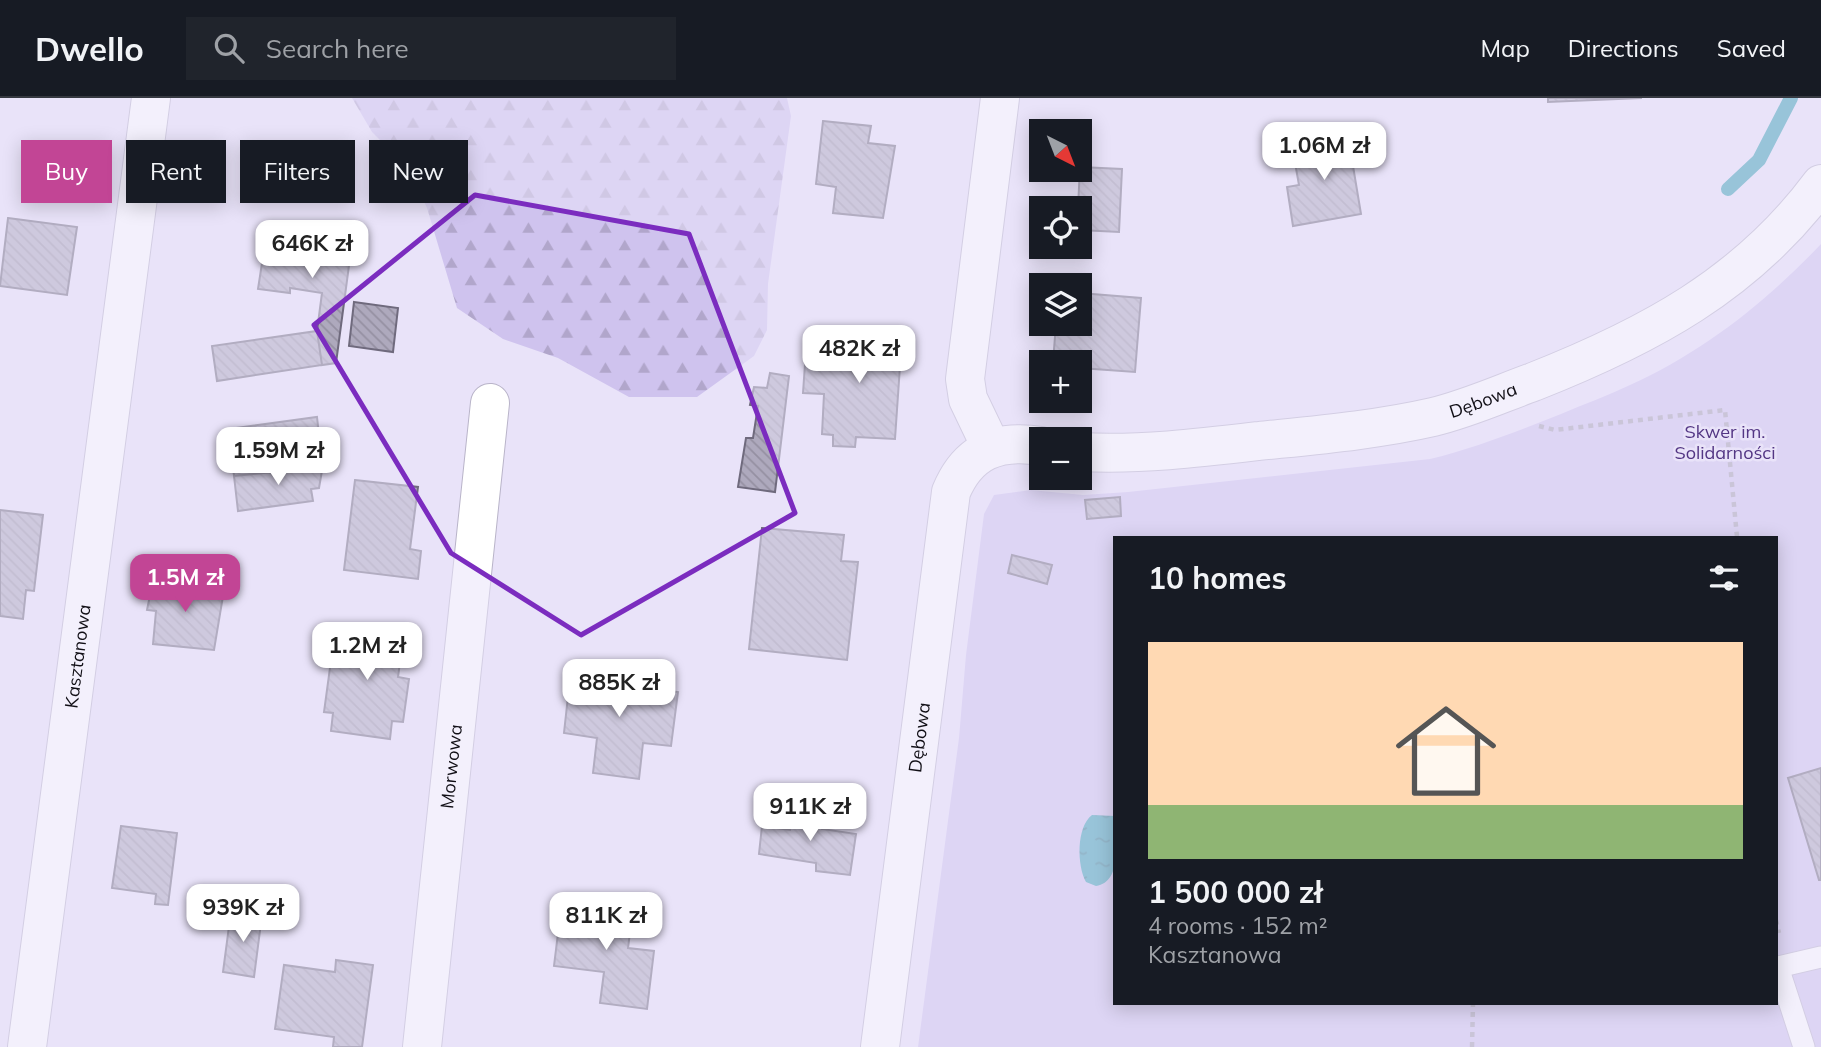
<!DOCTYPE html>
<html lang="en">
<head>
<meta charset="utf-8">
<style>
	body { margin:0; font-family:Mulish,sans-serif; background:#20242c; color:#f1f3f6; height:100vh; display:flex; flex-direction:column; font-size:26px; white-space:nowrap }
	* { box-sizing:border-box; margin:0 }
	p { font-size:23px; color:#9ea1a6 }
	.icon { flex:none; width:38px; height:38px; fill:none; stroke:currentColor; stroke-width:2; stroke-linecap:round; stroke-linejoin:round }
	.map { position:relative; flex:1; overflow:hidden }
	.drawer { position:absolute; left:1113px; top:438px; width:665px; height:469px; display:flex; flex-direction:column; background:#171b24; border-radius:0px; box-shadow:0 4px 18px #0003 }
	.drawer>* { flex:none }
	.guide { position:absolute; left:21px; top:42px; width:665px; height:63px; display:flex; gap:14px }
	.needle { width:46px; rotate:138deg }
	.tools { position:absolute; left:1029px; top:21px; display:grid; gap:14px }
	.tools a { display:grid; place-items:center; width:63px; height:63px; border-radius:0px; background:#171b24; box-shadow:0 4px 18px #0003; font-size:35px }
	.price { position:absolute; translate:-50% -60px; padding:0 16px; border-radius:14px; background:#fff; color:#222; font-size:23px; line-height:46px; filter:drop-shadow(0 2px 4px #0008) }
	.price::after { content:''; position:absolute; left:50%; top:42px; width:21px; height:16px; margin-left:-10px; background:inherit; clip-path:polygon(0 0,100% 0,50% 100%) }
	.price.selected { background:#c24595; color:#fff }
	ul { padding:0; list-style:none }
	li { display:grid; align-content:center; gap:14px; height:371px; padding:0 35px }
	li+li { border-top:2px solid #363941 }
	li span { display:grid; place-items:center; height:217px; border-radius:0px; color:#555 }
	li>.icon { margin-inline-start:auto }
	span .icon { width:126px; height:126px; fill:#fffc; stroke-width:1 }
	li b { font-size:30px }
	h2 { display:flex; justify-content:space-between; align-items:center; height:84px; padding:0 35px; font-size:30px }
	.pill { padding:0 24px; border-radius:0px; background:#171b24; box-shadow:0 4px 18px #0003; font-size:24px; line-height:63px }
	.pill.selected { background:#c24595; color:#fff }
	header { display:flex; align-items:center; gap:42px; box-sizing:border-box; height:98px; padding:0 35px; background:#171b24; border-bottom:2px solid #363941 }
	header strong { font-size:33px }
	nav { display:flex; gap:38px; margin-inline-start:auto; font-size:24px }
	.search { width:490px; height:63px; background:#20242c; display:flex; align-items:center; gap:18px; box-sizing:border-box; padding:0 24px; border-radius:0px; color:#9ea1a6; font-size:26px }
	.map>svg:first-child { display:block }
	.green { fill:#cfc3ee; fill-rule:evenodd }
	.forest { fill:url(#forest-firs) }
	.water { fill:url(#water-ripples) }
	.lines { fill:none; stroke-linecap:round; stroke-linejoin:round }
	.stream { stroke:#369db1; stroke-width:14 }
	.building { fill:url(#building-back-hatch); stroke:#6f6a7d; stroke-width:2 }
	.lane-casing { stroke:#b9b4c9; stroke-width:23 }
	.street-casing { stroke:#b9b4c9; stroke-width:40 }
	.secondary-casing { stroke:#b9b4c9; stroke-width:40 }
	.path { stroke:#a49fb0; stroke-width:4.5; stroke-dasharray:5 5; stroke-linecap:butt }
	.lane { stroke:#fff; stroke-width:21 }
	.street { stroke:#fff; stroke-width:38 }
	.secondary { stroke:#fff; stroke-width:38 }
	.marked { fill:none; stroke:#7b2cbf; stroke-width:5; stroke-linejoin:round }
	.labels { text-anchor:middle; stroke-width:5; stroke-linejoin:round; paint-order:stroke }
	.street-label { font-size:18px; fill:#110f16; stroke:#e9e3f9 }
	.park-label { font-size:18px; fill:#533684; stroke:#e9e3f9 }
</style>
</head>
<body>
<header>
<strong>Dwello</strong>
<div class="search"><svg class="icon" aria-label="search" viewBox="0 0 24 24"><circle cx="10" cy="10" r="6"/><path d="M15 15l6 6"/></svg>Search here</div>
<nav><a>Map</a><a>Directions</a><a>Saved</a></nav>
</header>
<div class="map">
<svg width="1821" height="949" viewBox="0 0 1821 949">
	<defs>
		<pattern id="forest-firs" width="22" height="20" patternUnits="userSpaceOnUse" patternTransform="scale(1.75)"><rect width="22" height="20" fill="#cfc3ee"/><path d="M5 1l3.5 6h-7zM16 11l3.5 6h-7z" fill="#b1a6cb"/></pattern>
		<pattern id="water-ripples" width="26" height="14" patternUnits="userSpaceOnUse" patternTransform="scale(1.75)"><rect width="26" height="14" fill="#369db1"/><path d="M2 4q2-2 4 0t4 0M15 11q2-2 4 0t4 0" fill="none" stroke="#2c7e8f"/></pattern>
		<pattern id="building-back-hatch" width="6" height="6" patternUnits="userSpaceOnUse" patternTransform="scale(1.75)"><rect width="6" height="6" fill="#aea9bd"/><path d="M-1 5l2 2M0 0l6 6M5-1l2 2" fill="none" stroke="#9590a2"/></pattern>
	</defs>
	<rect width="100%" height="100%" fill="#e9e3f9"/>
	<path class="green" d="M 1821,146 L 1821,949 L 918,949 L 959,640 L 966,557 L 984,416 L 994,397 L 1031,392 L 1083,397 L 1128,394 L 1430,361 C 1475,350 1518,333 1561,316 C 1584,306 1607,298 1630,287 C 1703,254 1766,204 1821,146 ZM 1115,439 L 1776,439 L 1776,905 L 1115,905 Z"/>
	<path class="forest" d="M 352,0 L 787,0 L 791,18 L 768,186 L 767,232 L 754,258 L 697,299 L 629,299 L 558,260 L 503,241 L 457,210 L 427,110 L 408,70 L 372,34 Z"/>
	<path class="water" d="M 1092,717 L 1115,718 C 1115,738 1124,784 1096,788 L 1086,784 C 1077,768 1076,729 1092,717 Z"/>
	<g class="lines">
		<path class="stream" d="M 1728,91 L 1759,62 L 1791,0"/>
	</g>
	<path class="building" d="M 1548,0 L 1642,0 L 1548,4 Z
		M 823,23 L 871,28 L 868,45 L 895,48 L 883,120 L 833,115 L 836,89 L 816,86 Z
		M 1348,38 L 1361,116 L 1293,128 L 1287,89 L 1299,87 L 1292,48 Z
		M 1080,69 L 1122,71 L 1119,134 L 1080,132 L 1080,110 L 1078,110 Z
		M 8,120 L 77,129 L 67,197 L 0,188 Z
		M 272,134 L 352,145 L 336,265 L 322,267 L 317,233 L 322,195 L 290,190 L 290,195 L 258,191 L 262,165 L 268,167 Z
		M 1080,195 L 1141,200 L 1135,274 L 1080,270 L 1080,264 L 1053,264 L 1056,226 L 1080,226 Z
		M 354,204 L 398,210 L 393,254 L 349,248 Z
		M 830,231 L 907,236 L 906,268 L 900,268 L 895,341 L 856,339 L 855,349 L 833,348 L 833,337 L 822,336 L 824,296 L 803,295 L 805,266 L 826,268 Z
		M 317,233 L 322,267 L 217,283 L 212,248 Z
		M 770,275 L 789,278 L 775,394 L 738,389 L 746,340 L 753,340 L 758,308 L 750,307 L 754,289 L 767,290 Z
		M 317,319 L 320,346 L 307,348 L 310,370 L 234,378 L 228,331 Z
		M 324,361 L 319,390 L 311,391 L 313,403 L 238,413 L 234,378 L 310,370 L 309,363 Z
		M 355,382 L 418,389 L 410,451 L 421,453 L 418,481 L 344,472 Z
		M 1120,399 L 1121,418 L 1087,421 L 1085,402 Z
		M 0,412 L 43,417 L 34,493 L 26,492 L 23,521 L 0,518 Z
		M 762,430 L 844,437 L 841,463 L 858,464 L 847,562 L 749,551 Z
		M 1012,457 L 1052,467 L 1047,486 L 1008,475 Z
		M 154,478 L 224,492 L 214,552 L 153,546 L 156,513 L 147,512 Z
		M 342,526 L 404,534 L 398,579 L 409,581 L 403,624 L 392,623 L 390,641 L 331,633 L 333,615 L 324,614 L 332,555 L 338,555 Z
		M 592,566 L 626,570 L 624,586 L 678,594 L 671,648 L 643,645 L 639,681 L 593,675 L 597,640 L 564,635 L 570,580 L 590,582 Z
		M 1821,670 L 1821,782 L 1819,782 L 1788,680 Z
		M 794,711 L 823,715 L 822,731 L 856,736 L 850,777 L 816,773 L 816,765 L 759,756 L 762,728 L 790,732 Z
		M 121,728 L 177,735 L 168,807 L 155,806 L 156,796 L 112,790 Z
		M 590,798 L 603,800 L 609,808 L 633,811 L 628,850 L 654,853 L 647,911 L 600,905 L 604,874 L 554,868 L 560,819 L 579,822 L 581,804 Z
		M 231,813 L 262,817 L 254,879 L 223,874 Z
		M 336,862 L 373,867 L 362,949 L 333,949 L 334,939 L 275,931 L 284,867 L 335,874 Z"/>
	<g class="lines">
		<defs>
			<path id="lane" d="M 1776,869 L 1778,869 L 1804,949
				M 1778,869 L 1821,859"/>
			<g id="street">
				<path d="M 991,349 L 968,301 L 965,281 L 1000,0"/>
				<path id="s1" d="M 27,949 L 151,0"/>
				<path id="s2" d="M 422,949 L 490,305"/>
			</g>
			<g id="secondary">
				<path id="s3" d="M 1080,354 C 1140,357 1199,350 1259,343 C 1317,337 1376,332 1433,319 C 1467,311 1500,296 1533,284 C 1647,239 1746,187 1821,86"/>
				<path id="s4" d="M 880,949 L 951,394 C 968,353 998,341 1041,348"/>
			</g>
		</defs>
		<use href="#lane" class="lane-casing"/>
		<use href="#street" class="street-casing"/>
		<use href="#secondary" class="secondary-casing"/>
		<path class="path" d="M 1539,328 L 1555,332 L 1725,312 L 1737,439
			M 1776,822 L 1779,835
			M 1472,949 L 1473,905"/>
		<use href="#lane" class="lane"/>
		<use href="#street" class="street"/>
		<use href="#secondary" class="secondary"/>
	</g>
	<path d="M0 0H1821V949H0ZM 475,97 L 689,136 L 795,415 L 581,537 L 451,455 L 314,227 Z" fill="#e9e3f9" fill-opacity=".55" fill-rule="evenodd"/>
	<path class="marked" d="M 475,97 L 689,136 L 795,415 L 581,537 L 451,455 L 314,227 Z"/>
	<g class="labels">
		<g class="street-label">
			<text dy="6" stroke="none"><textPath href="#s3" startOffset="408">Dębowa</textPath></text>
			<text dy="6" stroke="none"><textPath href="#s1" startOffset="394">Kasztanowa</textPath></text>
			<text dy="6" stroke="none"><textPath href="#s4" startOffset="312">Dębowa</textPath></text>
			<text dy="6" stroke="none"><textPath href="#s2" startOffset="282">Morwowa</textPath></text>
		</g>
		<g class="park-label">
			<text x="1725" y="340">Skwer im.<tspan x="1725" dy="21">Solidarności</tspan></text>
		</g>
	</g>
</svg>
<div class="tools">
<a><svg class="needle" viewBox="-14 -14 28 28"><path d="M0-13l5 13h-10z" fill="#e53935"/><path d="M0 13l5-13h-10z" fill="#9ea1a6"/></svg></a>
<a><svg class="icon" aria-label="locate" viewBox="0 0 24 24"><circle cx="12" cy="12" r="6"/><path d="M12 2v4M12 18v4M2 12h4M18 12h4"/></svg></a>
<a><svg class="icon" aria-label="layers" viewBox="0 0 24 24"><path d="M12 4l9 5-9 5-9-5zM3 14l9 5 9-5"/></svg></a>
<a>+</a>
<a>−</a>
</div>
<b class="price" style="left:1324px;top:84px">1.06M zł</b>
<b class="price" style="left:312px;top:182px">646K zł</b>
<b class="price" style="left:859px;top:287px">482K zł</b>
<b class="price" style="left:278px;top:389px">1.59M zł</b>
<b class="price selected" style="left:185px;top:516px">1.5M zł</b>
<b class="price" style="left:367px;top:584px">1.2M zł</b>
<b class="price" style="left:619px;top:621px">885K zł</b>
<b class="price" style="left:810px;top:745px">911K zł</b>
<b class="price" style="left:243px;top:846px">939K zł</b>
<b class="price" style="left:606px;top:854px">811K zł</b>
<div class="guide">
<a class="pill selected">Buy</a>
<a class="pill">Rent</a>
<a class="pill">Filters</a>
<a class="pill">New</a>
</div>
<section class="drawer">
<h2>10 homes<svg class="icon" aria-label="filters" viewBox="0 0 24 24"><path d="M4 7h16M4 17h16"/><circle cx="9" cy="7" r="2"/><circle cx="15" cy="17" r="2"/></svg></h2>
<ul>
<li><span style="background:linear-gradient(#ffd9b3 75%,#8fb573 0)"><svg class="icon" aria-label="home" viewBox="0 0 24 24"><path d="M3 11l9-7 9 7M6 9v11h12V9"/></svg></span><div><b>1 500 000 zł</b><p>4 rooms · 152 m²</p><p>Kasztanowa</p></div></li>
</ul>
</section>
</div>
</body>
</html>
